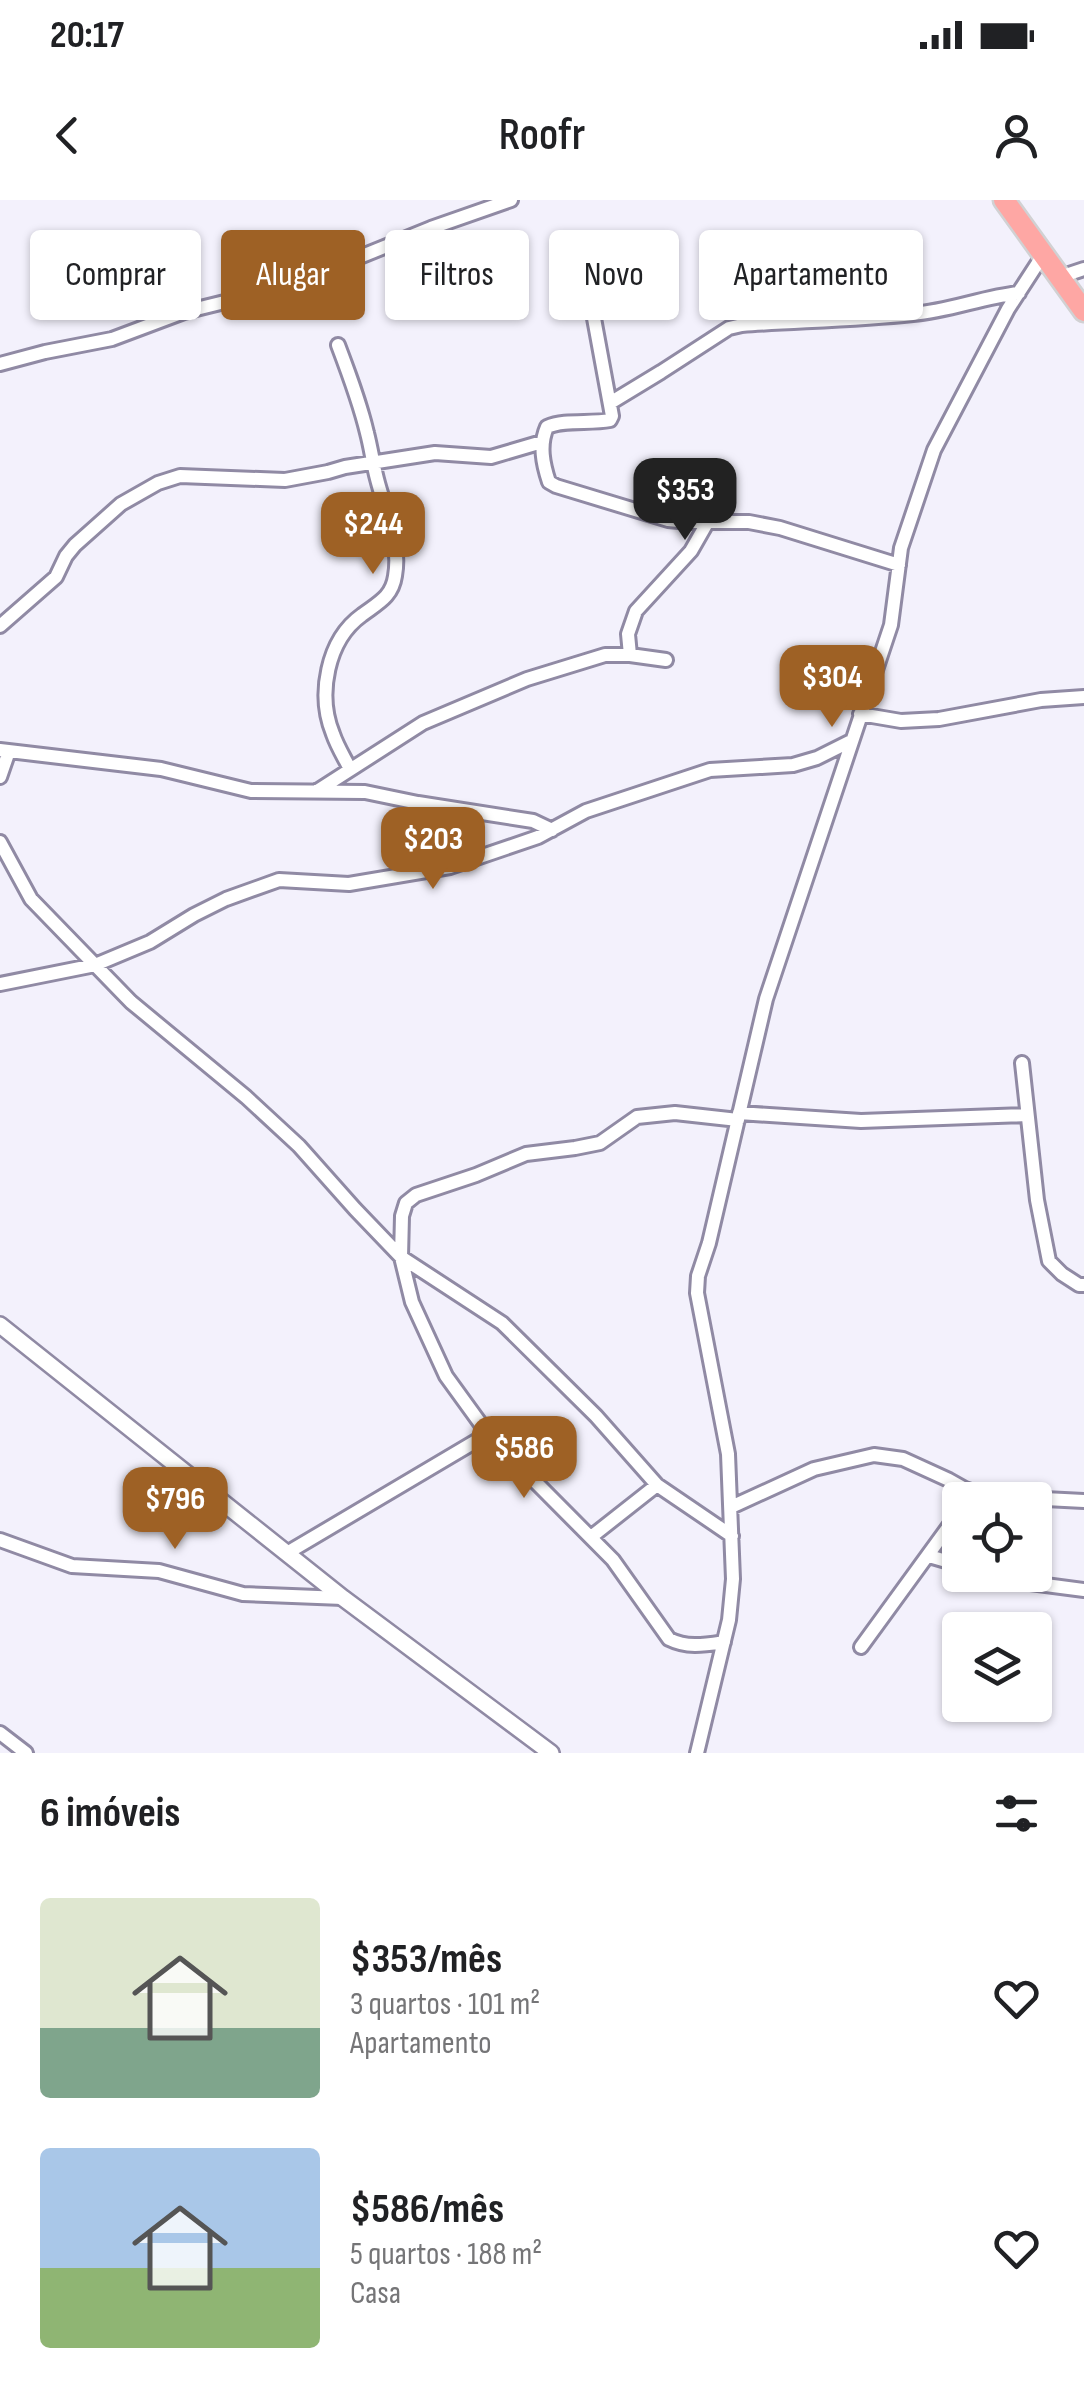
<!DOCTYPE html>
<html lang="pt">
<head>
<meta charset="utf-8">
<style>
	body { margin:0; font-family:"Sofia Sans Condensed",sans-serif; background:#f6f6f6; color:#202124; height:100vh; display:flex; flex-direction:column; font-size:38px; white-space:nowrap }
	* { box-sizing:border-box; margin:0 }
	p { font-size:32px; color:#757577 }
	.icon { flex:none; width:55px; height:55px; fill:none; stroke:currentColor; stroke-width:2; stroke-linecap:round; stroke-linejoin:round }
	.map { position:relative; height:1553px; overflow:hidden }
	.sheet { display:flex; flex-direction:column; background:#fff; flex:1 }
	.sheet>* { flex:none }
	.hud { position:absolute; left:30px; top:30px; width:1025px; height:90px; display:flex; gap:20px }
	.tools { position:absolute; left:942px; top:1282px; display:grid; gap:20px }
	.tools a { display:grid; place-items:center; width:110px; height:110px; border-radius:10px; background:#fff; box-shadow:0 2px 8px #0004; font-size:50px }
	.price { position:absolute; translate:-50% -85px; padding:0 22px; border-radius:20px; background:#9e6125; color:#fff; font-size:32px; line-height:65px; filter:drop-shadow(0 2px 5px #0008) }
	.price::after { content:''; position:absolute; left:50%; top:60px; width:30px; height:22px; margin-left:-15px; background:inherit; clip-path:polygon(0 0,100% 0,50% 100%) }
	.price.current { background:#222; color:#fff }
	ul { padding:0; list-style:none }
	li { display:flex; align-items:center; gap:30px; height:250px; padding:0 40px }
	li span { display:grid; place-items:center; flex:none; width:280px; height:200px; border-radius:10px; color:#555 }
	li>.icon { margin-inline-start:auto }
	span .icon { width:120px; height:120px; fill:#fffc; stroke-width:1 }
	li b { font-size:42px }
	h2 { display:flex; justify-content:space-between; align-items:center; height:120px; padding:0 40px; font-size:42px }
	.tag { padding:0 35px; border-radius:10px; background:#fff; box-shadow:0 2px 8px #0004; font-size:35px; line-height:90px }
	.tag.current { background:#9e6125; color:#fff }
	.status { display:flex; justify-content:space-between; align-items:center; height:70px; padding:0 50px; background:#fff; direction:ltr }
	.status svg { height:28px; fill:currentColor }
	header { display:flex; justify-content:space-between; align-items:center; height:130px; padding:0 40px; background:#fff; font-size:45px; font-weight:600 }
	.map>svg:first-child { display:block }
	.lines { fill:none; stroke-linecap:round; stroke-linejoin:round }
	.minor-casing { stroke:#908aa4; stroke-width:18 }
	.tertiary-casing { stroke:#908aa4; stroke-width:20 }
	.trunk-casing { stroke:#d1d1d3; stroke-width:25 }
	.minor { stroke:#fff; stroke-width:12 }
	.tertiary { stroke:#fff; stroke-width:15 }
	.trunk { stroke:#fea7a4; stroke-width:20 }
</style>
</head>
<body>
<div class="status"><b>20:17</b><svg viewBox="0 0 49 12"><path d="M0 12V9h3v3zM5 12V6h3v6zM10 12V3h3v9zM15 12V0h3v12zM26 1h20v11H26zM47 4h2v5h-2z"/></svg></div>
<header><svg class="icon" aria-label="back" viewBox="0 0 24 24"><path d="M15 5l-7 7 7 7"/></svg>Roofr<svg class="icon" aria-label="person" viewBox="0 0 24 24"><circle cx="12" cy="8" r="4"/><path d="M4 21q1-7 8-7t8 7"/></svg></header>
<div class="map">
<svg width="1084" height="1553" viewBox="0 0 1084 1553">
	<rect width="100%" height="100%" fill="#f3f1fc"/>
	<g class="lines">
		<defs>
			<path id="minor" d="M 1060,77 L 1084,69
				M 591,102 L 612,216 L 610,220 C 590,224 565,219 547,227 C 539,245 543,264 549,282 L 556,286 L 668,320 L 690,322 L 749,322 L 780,328 L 899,365
				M 338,145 C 349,174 360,203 367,233 C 371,248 373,264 377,279 C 385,311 401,342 395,376 C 392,397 378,403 362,415 C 327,440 317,495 333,534 C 337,546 344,557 350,569
				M 0,164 L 45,152 L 112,139 L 184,112 L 253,95 L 286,82 L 325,71 L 431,28 L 511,0
				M 610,203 L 661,172 L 729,128 L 742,125 C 799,121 856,120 913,114 C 949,111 983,97 1019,93
				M 0,426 L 56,377 L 66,356 L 75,345 L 121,304 L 158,283 L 180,276 L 285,280 L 328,272 L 345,267 L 435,253 L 491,257 L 542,242
				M 630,455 L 628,434 L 636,411 L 691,351 L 707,323
				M 860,514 L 901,521 L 939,519 L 1041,500 L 1084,497
				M 0,550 L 161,569 L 251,591 L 365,592 L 418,603 L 533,621 L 552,630
				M 0,577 L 9,551
				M 317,591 L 423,523 L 527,479 L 605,455 L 630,455 L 666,460
				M 0,642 L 31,699 L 131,802 L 246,897 L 299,946 L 355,1009 L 401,1057 L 502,1123 L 596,1216 L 657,1285 L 732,1336
				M 0,784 L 95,765 L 150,742 L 194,715 L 226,699 L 279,680 L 349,684 L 450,667 L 538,637 L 586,611 L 710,570 L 793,565 L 817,558 L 851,541
				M 1022,863 L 1037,1000 L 1049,1061 L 1062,1074 L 1079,1085 L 1084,1085
				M 739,913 L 861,921 L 1027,915
				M 731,1307 L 814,1269 L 874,1255 L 903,1259 L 949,1280 L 965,1289 L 985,1296 L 1084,1301
				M 591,1337 L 657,1285
				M 0,1340 L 72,1366 L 159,1371 L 243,1394 L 343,1398
				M 287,1353 L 488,1234
				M 929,1356 L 960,1365
				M 993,1375 L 1015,1381 L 1084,1390
				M 724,1442 C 704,1445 687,1448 669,1439 L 613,1360 L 488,1234 L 446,1176 L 412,1102 L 401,1057 L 402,1016 L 406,1003 L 416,995 L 476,975 L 526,954 L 575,948 L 600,943 L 637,917 L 675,913 L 738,920
				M 861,1447 L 960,1311
				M 0,1533 L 26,1553
				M 697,1553 L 729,1420 L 733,1379 L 728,1254 L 697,1093 L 698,1076 L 709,1043 L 766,799 L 891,425 L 901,348 L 934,250 L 1008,109 L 1043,55"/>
			<path id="tertiary" d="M 0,1125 L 343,1398 L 551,1553"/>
			<path id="trunk" d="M 1004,0 L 1084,111"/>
		</defs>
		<use href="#minor" class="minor-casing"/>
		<use href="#tertiary" class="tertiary-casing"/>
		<use href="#trunk" class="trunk-casing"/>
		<use href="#minor" class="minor"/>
		<use href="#tertiary" class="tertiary"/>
		<use href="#trunk" class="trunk"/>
	</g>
</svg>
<div class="tools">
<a><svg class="icon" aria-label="locate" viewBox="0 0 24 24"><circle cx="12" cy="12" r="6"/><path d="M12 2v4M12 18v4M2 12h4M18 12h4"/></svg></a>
<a><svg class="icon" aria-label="layers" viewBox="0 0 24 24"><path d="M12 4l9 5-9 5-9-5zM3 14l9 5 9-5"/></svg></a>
</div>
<b class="price current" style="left:685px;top:343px">$353</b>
<b class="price" style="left:373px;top:377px">$244</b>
<b class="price" style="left:832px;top:530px">$304</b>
<b class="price" style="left:433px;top:692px">$203</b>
<b class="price" style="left:524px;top:1301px">$586</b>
<b class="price" style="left:175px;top:1352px">$796</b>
<div class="hud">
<a class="tag">Comprar</a>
<a class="tag current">Alugar</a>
<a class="tag">Filtros</a>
<a class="tag">Novo</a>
<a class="tag">Apartamento</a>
</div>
</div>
<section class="sheet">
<h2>6 imóveis<svg class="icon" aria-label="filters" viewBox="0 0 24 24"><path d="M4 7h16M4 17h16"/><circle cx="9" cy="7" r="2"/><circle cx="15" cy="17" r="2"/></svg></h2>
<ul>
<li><span style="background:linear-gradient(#dfe7d0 65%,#7fa58c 0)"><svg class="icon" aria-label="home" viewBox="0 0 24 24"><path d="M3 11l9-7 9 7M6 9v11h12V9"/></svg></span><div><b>$353/mês</b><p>3 quartos · 101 m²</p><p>Apartamento</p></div><svg class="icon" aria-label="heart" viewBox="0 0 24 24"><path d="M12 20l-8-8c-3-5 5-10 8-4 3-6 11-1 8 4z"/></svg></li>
<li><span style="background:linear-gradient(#a9c7e8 60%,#8fb573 0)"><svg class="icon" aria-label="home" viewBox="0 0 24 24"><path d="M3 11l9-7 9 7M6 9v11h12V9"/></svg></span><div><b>$586/mês</b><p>5 quartos · 188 m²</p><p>Casa</p></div><svg class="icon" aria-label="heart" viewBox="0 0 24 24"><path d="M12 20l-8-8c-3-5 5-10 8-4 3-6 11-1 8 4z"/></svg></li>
</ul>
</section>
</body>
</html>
